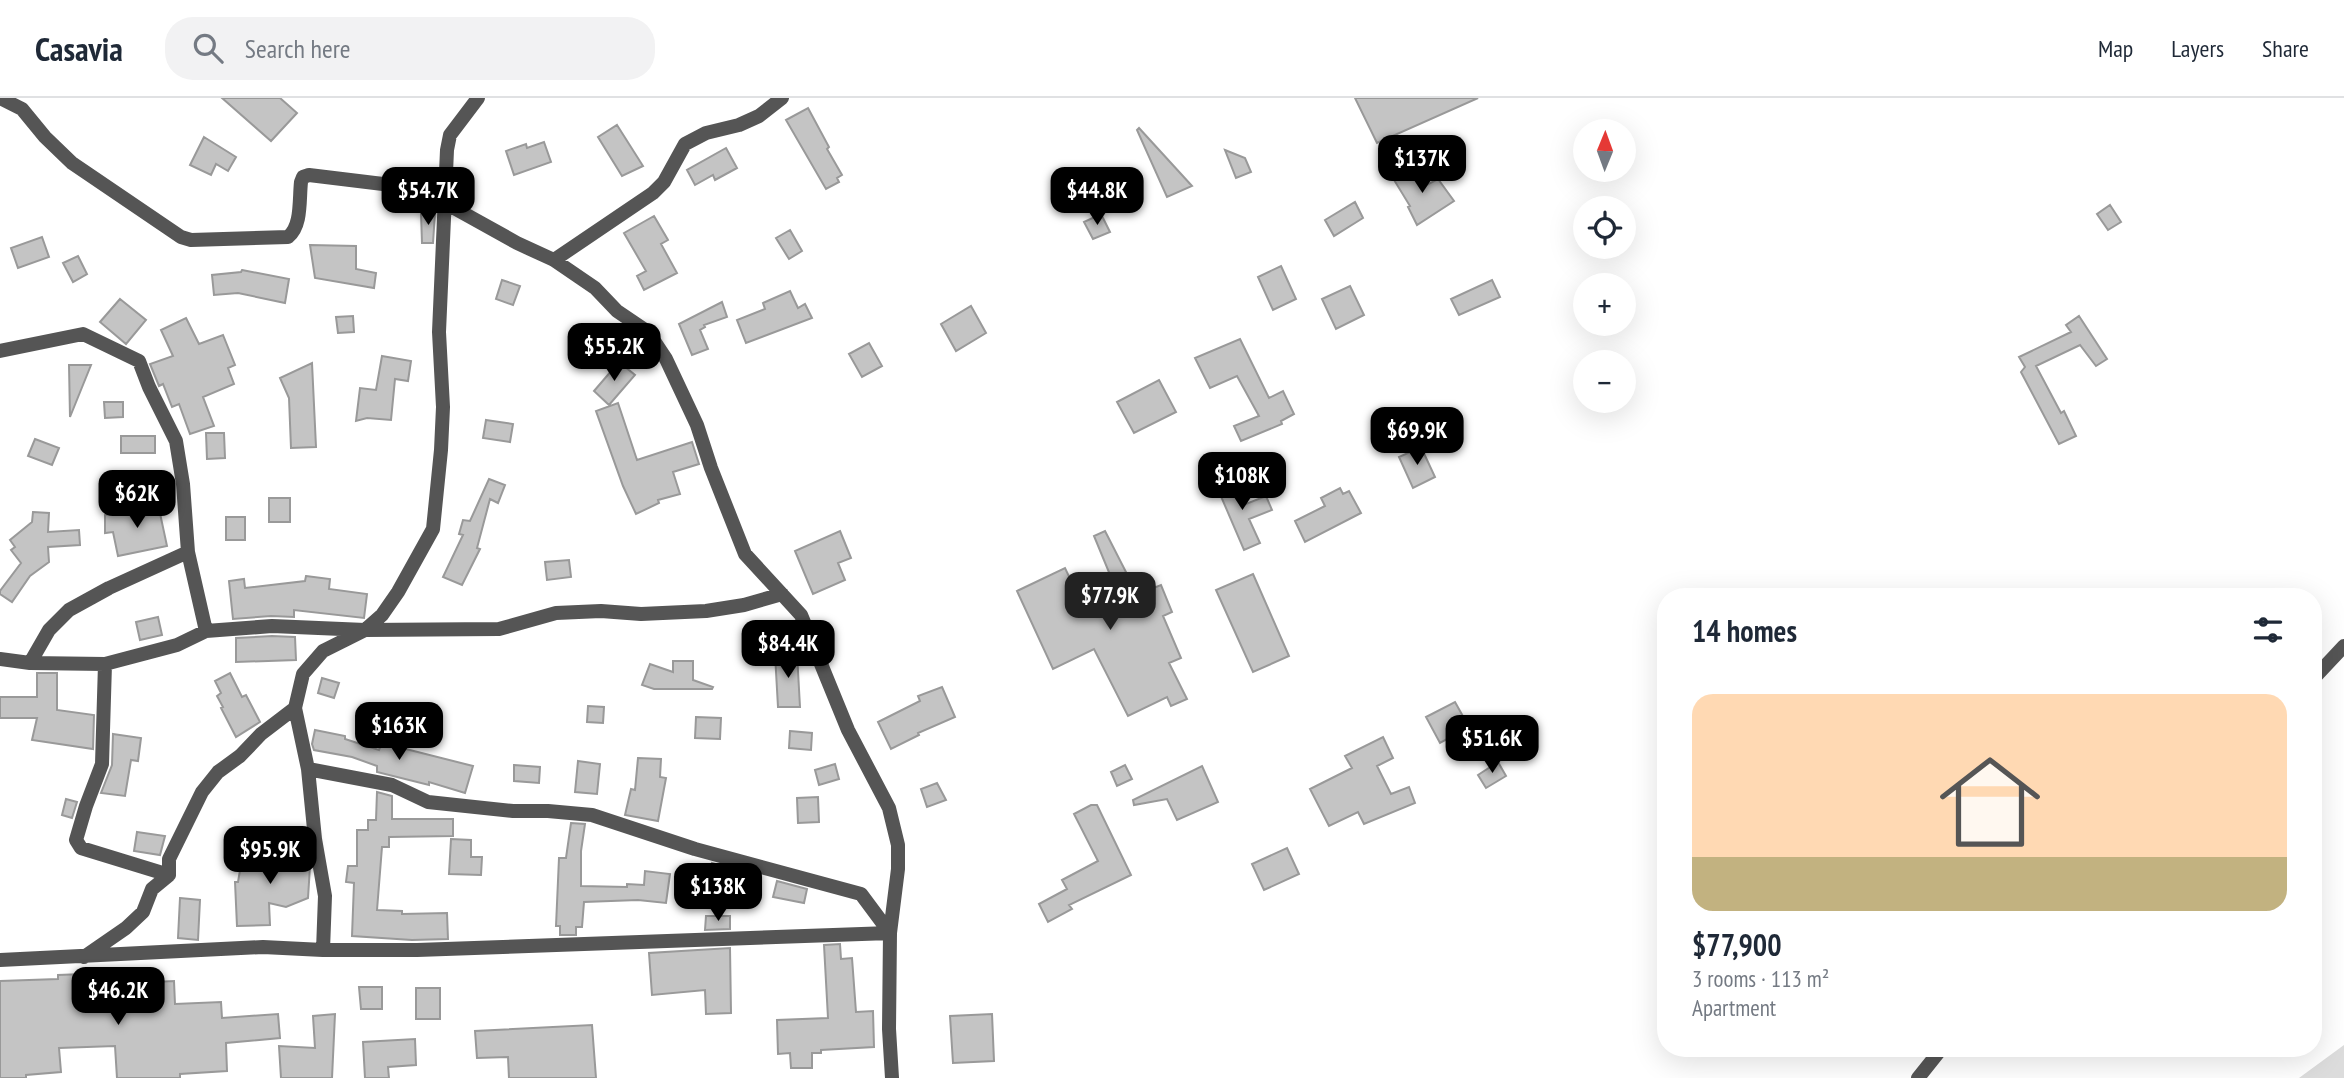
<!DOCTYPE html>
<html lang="en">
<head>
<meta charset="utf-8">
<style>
	body { margin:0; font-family:"PT Sans Narrow",sans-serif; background:#f2f2f3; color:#1f2937; height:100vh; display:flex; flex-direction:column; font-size:26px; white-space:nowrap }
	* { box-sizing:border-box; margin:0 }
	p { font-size:23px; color:#747a83 }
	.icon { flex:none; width:38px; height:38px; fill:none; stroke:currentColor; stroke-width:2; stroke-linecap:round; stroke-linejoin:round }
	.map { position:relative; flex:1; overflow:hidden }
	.sheet { position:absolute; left:1657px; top:490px; width:665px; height:469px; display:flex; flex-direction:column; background:#fff; border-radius:28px; box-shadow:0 7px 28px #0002 }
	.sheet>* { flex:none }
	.needle { width:46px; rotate:1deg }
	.buttons { position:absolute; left:1573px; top:21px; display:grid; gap:14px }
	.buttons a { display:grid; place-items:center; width:63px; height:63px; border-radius:50%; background:#fff; box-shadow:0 7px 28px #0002; font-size:35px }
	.price { position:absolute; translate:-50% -60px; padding:0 16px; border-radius:14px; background:#000; color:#fff; font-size:23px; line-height:46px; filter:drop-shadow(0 2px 4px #0008) }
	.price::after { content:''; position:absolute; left:50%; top:42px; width:21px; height:16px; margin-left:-10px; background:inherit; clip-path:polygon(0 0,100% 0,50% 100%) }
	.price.selected { background:#222; color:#fff }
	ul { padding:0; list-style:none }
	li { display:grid; align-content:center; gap:14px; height:371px; padding:0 35px }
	li span { display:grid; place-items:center; height:217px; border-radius:21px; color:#555 }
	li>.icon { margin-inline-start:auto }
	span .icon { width:126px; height:126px; fill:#fffc; stroke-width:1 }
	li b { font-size:30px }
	h2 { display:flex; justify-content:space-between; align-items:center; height:84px; padding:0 35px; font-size:30px }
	header { display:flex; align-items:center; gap:42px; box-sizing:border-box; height:98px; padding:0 35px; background:#fff; border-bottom:2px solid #e0e1e3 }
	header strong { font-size:33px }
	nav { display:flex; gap:38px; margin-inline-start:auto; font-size:24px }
	.search { width:490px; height:63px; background:#f2f2f3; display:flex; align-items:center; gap:18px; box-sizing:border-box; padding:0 24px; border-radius:28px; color:#747a83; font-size:26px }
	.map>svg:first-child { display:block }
	.green { fill:#dcdcdc }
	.building { fill:#c4c4c4; stroke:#999; stroke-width:2 }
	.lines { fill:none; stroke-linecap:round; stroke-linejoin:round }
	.minor { stroke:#555; stroke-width:14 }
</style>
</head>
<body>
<header>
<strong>Casavia</strong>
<div class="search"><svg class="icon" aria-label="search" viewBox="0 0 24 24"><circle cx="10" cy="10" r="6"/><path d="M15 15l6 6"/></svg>Search here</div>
<nav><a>Map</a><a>Layers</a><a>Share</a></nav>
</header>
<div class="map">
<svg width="2344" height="980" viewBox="0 0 2344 980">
	<rect width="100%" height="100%" fill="#fff"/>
	<path class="green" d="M 2344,947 L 2344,980 L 2299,980 Z"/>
	<path class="building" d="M 222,0 L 280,0 L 297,15 L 271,43 Z
		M 1355,0 L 1478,0 L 1377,45 Z
		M 808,10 L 829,49 L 827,51 L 842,77 L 837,80 L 839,84 L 826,91 L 786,22 Z
		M 617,27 L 643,68 L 622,78 L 598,39 Z
		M 1139,30 L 1192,88 L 1167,99 L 1137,32 Z
		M 204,39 L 236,59 L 228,73 L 216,66 L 211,77 L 190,67 Z
		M 544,44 L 551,64 L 514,77 L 506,53 L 526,46 L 527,50 Z
		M 726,50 L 737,70 L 715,82 L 713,77 L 695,87 L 687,72 Z
		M 1225,52 L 1245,60 L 1251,74 L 1236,80 Z
		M 1408,68 L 1421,90 L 1438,81 L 1454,103 L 1417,127 L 1408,109 L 1410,108 L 1391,77 Z
		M 1355,104 L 1363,120 L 1334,138 L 1325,122 Z
		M 2110,107 L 2121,124 L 2108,132 L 2097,116 Z
		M 421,115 L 435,115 L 433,145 L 422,145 Z
		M 1101,116 L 1110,134 L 1093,141 L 1084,124 Z
		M 654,118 L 668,142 L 661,146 L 677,175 L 644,192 L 637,178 L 646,173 L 624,135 Z
		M 790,132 L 802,153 L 789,161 L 776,140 Z
		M 42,139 L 49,159 L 18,170 L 11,150 Z
		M 310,147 L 356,148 L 356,171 L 376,175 L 374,190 L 315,180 Z
		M 78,158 L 87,176 L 73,184 L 63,165 Z
		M 1281,168 L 1296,201 L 1273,212 L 1258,179 Z
		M 242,172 L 289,181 L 285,205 L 238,195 L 214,197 L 212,177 L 241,174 Z
		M 502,182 L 520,188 L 513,207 L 496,201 Z
		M 1492,182 L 1500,199 L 1459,217 L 1451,201 Z
		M 1350,188 L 1364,217 L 1336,231 L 1322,201 Z
		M 790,193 L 798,210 L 805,206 L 812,220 L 746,245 L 737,222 L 765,211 L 763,205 Z
		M 120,201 L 146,222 L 126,246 L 100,224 Z
		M 722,204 L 727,219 L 704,227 L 705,229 L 700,232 L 708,251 L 692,257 L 679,226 Z
		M 971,208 L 986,235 L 956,253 L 941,226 Z
		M 353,218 L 354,234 L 338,235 L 336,219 Z
		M 2079,218 L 2107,261 L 2096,268 L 2080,247 L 2036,268 L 2061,315 L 2064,313 L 2076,338 L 2059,346 L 2021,274 L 2025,269 L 2019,259 L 2071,234 L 2066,227 Z
		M 186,220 L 199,246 L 223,237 L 235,267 L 228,270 L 234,286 L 203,299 L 214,328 L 190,336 L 179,306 L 172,309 L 163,286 L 159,288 L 150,266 L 173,258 L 161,232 Z
		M 1240,241 L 1269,300 L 1283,293 L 1294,316 L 1281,323 L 1282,326 L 1241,343 L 1234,328 L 1259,318 L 1237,278 L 1210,290 L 1195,260 Z
		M 869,245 L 882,268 L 862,279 L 849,256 Z
		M 382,258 L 411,263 L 408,283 L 395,281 L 391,322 L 367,320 L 356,323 L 360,290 L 376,292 Z
		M 619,264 L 635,277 L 609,307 L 594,293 Z
		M 312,265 L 316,349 L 291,350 L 289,300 L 280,280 Z
		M 69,267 L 91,267 L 70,319 Z
		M 1159,282 L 1176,314 L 1134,335 L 1117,304 Z
		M 104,304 L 123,304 L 123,319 L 105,320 Z
		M 618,305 L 637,362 L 692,344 L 699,366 L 673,374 L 680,396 L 658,402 L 659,405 L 636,416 L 623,388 L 596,313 Z
		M 486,322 L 513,326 L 510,344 L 483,340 Z
		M 206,335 L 224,335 L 225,360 L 207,361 Z
		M 121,338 L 155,338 L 155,355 L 121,355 Z
		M 35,341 L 59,350 L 52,367 L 28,358 Z
		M 1421,349 L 1435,379 L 1413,390 L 1399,359 Z
		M 1226,377 L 1241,408 L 1266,398 L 1272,412 L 1249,421 L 1260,445 L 1244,452 L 1214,382 Z
		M 489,381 L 505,387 L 498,405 L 490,401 L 477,450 L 480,451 L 462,487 L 443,479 L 463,437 L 459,436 L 463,422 L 470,423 Z
		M 1340,390 L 1343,396 L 1349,393 L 1361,415 L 1305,444 L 1295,423 L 1325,408 L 1321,400 Z
		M 269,400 L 290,400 L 290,424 L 269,424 Z
		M 158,406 L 167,448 L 118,458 L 113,434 L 105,435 L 105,417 Z
		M 33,414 L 49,415 L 48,434 L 79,432 L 80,447 L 48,449 L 49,464 L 30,478 L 12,504 L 0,496 L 0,493 L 21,465 L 11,452 L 15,449 L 10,442 L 32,424 Z
		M 226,419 L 245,419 L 245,442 L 226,442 Z
		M 840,433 L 851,460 L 838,465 L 845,482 L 813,496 L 795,453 Z
		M 1105,433 L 1129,480 L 1139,476 L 1146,493 L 1161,487 L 1172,514 L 1163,518 L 1181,560 L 1169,565 L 1187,601 L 1171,608 L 1167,599 L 1128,618 L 1094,551 L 1053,571 L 1017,493 L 1065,470 L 1085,512 L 1118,496 L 1094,438 Z
		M 569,462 L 571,479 L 547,482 L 545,464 Z
		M 1253,476 L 1289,558 L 1253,574 L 1216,492 Z
		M 306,478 L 330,481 L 329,491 L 367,496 L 364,520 L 294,512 L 294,519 L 271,518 L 233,521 L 229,483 L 244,481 L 245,490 L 305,483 Z
		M 158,519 L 162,537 L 140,542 L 136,524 Z
		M 272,538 L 295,539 L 296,562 L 236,564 L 236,540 Z
		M 797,555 L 800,609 L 778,609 L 775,556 Z
		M 673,563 L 693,563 L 693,582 L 713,589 L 712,591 L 654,591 L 642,587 L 650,566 L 673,574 Z
		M 37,575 L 57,575 L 57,612 L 94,617 L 93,651 L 32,642 L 37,620 L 0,620 L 0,599 L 37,599 Z
		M 230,575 L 242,599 L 246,597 L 260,624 L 236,639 L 221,610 L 223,609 L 217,598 L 221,595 L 215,583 Z
		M 322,580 L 339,585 L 334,600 L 318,595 Z
		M 942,589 L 955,619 L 918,635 L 919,637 L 891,651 L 878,624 L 920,603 L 918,598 Z
		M 1455,604 L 1469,629 L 1440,645 L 1426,619 Z
		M 588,608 L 604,609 L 603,625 L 587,624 Z
		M 696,619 L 721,620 L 720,641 L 695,640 Z
		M 315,632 L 345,638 L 345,641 L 379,652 L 382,645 L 473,668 L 465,695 L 429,684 L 429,687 L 377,674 L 377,668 L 352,659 L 314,652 L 312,646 Z
		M 790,633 L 812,635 L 811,652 L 789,650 Z
		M 113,636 L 141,640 L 138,663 L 131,662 L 125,698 L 101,695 L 112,667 Z
		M 1383,639 L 1393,660 L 1377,668 L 1391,696 L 1409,689 L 1415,705 L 1364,726 L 1358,714 L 1329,728 L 1310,691 L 1352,670 L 1345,658 Z
		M 638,660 L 661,661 L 660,679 L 666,680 L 658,723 L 625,717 L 631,691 L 635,692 Z
		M 578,663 L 600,666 L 597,696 L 575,694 Z
		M 1498,664 L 1506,678 L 1486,690 L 1478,677 Z
		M 835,666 L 839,681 L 819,687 L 815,672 Z
		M 514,667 L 540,669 L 539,685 L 514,683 Z
		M 1125,667 L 1132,681 L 1117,688 L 1111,674 Z
		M 1202,668 L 1218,704 L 1177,722 L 1167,701 L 1134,707 L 1133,702 Z
		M 937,685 L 946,702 L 927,709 L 921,691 Z
		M 377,694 L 392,698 L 392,721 L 453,721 L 453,738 L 389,739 L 389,749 L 382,749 L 377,812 L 402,813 L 402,816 L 447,815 L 448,841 L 412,842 L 352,838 L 354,785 L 346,784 L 348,768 L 357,768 L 357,732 L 368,732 L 368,722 L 376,722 Z
		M 818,699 L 819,724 L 798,725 L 797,700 Z
		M 66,701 L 77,704 L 72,720 L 62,717 Z
		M 1091,707 L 1097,707 L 1131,777 L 1069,807 L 1072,811 L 1048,824 L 1039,806 L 1067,791 L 1062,782 L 1098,763 L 1074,716 Z
		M 571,725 L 585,726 L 581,753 L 581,788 L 627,789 L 627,786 L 644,787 L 645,773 L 670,776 L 666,805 L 638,802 L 584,804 L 582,829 L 576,829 L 576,837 L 560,837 L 560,828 L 556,828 L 559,760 L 566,760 Z
		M 137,734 L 165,738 L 160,757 L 134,753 Z
		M 451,741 L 471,742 L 471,759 L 482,759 L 481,777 L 449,776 Z
		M 1287,750 L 1299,776 L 1264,792 L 1252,766 Z
		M 243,755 L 274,760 L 275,755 L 308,757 L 310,768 L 308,800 L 286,809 L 269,805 L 270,827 L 237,828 L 235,784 L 238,784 Z
		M 712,765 L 736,772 L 732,791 L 708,786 Z
		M 777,783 L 807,791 L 804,805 L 773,799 Z
		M 180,800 L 200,802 L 198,842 L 178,840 Z
		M 706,818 L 730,818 L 730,831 L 705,832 Z
		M 840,846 L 841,861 L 852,860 L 856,914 L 873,913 L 874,949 L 821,952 L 821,955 L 812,955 L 812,970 L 791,970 L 790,955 L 778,956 L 777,922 L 828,920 L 824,847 Z
		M 730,850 L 731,915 L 706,916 L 705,892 L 652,897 L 649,855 Z
		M 111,875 L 111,886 L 174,883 L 175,906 L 221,904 L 222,920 L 278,916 L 280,940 L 226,945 L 227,973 L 180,976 L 180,980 L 117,980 L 115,948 L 59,950 L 61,974 L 26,977 L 26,980 L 0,980 L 0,883 L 58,881 L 58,877 Z
		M 359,889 L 382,889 L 382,911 L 361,911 Z
		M 416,890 L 440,890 L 440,921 L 416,921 Z
		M 335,916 L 332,980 L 281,980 L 279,948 L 315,950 L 313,918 Z
		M 992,916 L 994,963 L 953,965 L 950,918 Z
		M 592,927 L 596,980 L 509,980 L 508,959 L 477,960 L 475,933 Z
		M 415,941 L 416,967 L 388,969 L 389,980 L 365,980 L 363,944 Z"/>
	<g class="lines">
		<path class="minor" d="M 0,0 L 22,11 L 45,39 L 72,65 L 181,139 L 191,142 L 288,139 C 302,128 299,102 301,84 L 303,79 L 309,77 L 383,86 L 427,95 L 517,145 L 554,162 L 595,190 L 617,213 L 648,234 L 666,261 L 697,327 L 711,370 L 745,456 L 801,517 L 848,632 L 889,710 L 898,747 L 898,771 L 890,835 L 889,931 L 892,980
			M 554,162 L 653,95 L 664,84 L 685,46 L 706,35 L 739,27 L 759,18 L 782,0
			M 0,253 L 83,236 L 139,263 L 149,289 L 176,343 L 183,386 L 188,454 L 206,533
			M 0,561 L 30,565 L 105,566 L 177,547 L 206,533 L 272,528 L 365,532 L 499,531 L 556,515 L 601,513 L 641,516 L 706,513 L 744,507 L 782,496
			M 30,565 L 49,532 L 69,512 L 109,490 L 188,454
			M 105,566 L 102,666 L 86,708 L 76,742 L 81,750 L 169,777
			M 2314,580 L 2344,548
			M 295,610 L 308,671 L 315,741 L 325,798 L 323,852
			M 308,671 L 392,687 L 428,704 L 513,713 L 548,713 L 592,717 L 695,751 L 861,796 L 890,835
			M 84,859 L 126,830 L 143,814 L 152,791 L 169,777 L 169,761 L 202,694 L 218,674 L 240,658 L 261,636 L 295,610 L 303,576 L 323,553 L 365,532 L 382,517 L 398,494 L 433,431 L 441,352 L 443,309 L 439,234 L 447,52 L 450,37 L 478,0
			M 0,862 L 263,849 L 323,852 L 417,852 L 890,835
			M 1918,980 L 1942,950"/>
	</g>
</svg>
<div class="buttons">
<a><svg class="needle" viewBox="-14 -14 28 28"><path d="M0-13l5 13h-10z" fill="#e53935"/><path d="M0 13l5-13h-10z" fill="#747a83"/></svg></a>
<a><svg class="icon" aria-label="locate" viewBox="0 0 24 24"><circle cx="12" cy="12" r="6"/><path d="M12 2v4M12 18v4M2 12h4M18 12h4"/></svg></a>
<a>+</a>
<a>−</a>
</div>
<b class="price" style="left:1422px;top:97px">$137K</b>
<b class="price" style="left:428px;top:129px">$54.7K</b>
<b class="price" style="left:1097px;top:129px">$44.8K</b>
<b class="price" style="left:614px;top:285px">$55.2K</b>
<b class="price" style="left:1417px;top:369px">$69.9K</b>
<b class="price" style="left:1242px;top:414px">$108K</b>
<b class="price" style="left:137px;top:432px">$62K</b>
<b class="price selected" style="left:1110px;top:534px">$77.9K</b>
<b class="price" style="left:788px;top:582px">$84.4K</b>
<b class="price" style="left:399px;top:664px">$163K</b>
<b class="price" style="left:1492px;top:677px">$51.6K</b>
<b class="price" style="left:270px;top:788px">$95.9K</b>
<b class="price" style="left:718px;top:825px">$138K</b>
<b class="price" style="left:118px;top:929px">$46.2K</b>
<section class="sheet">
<h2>14 homes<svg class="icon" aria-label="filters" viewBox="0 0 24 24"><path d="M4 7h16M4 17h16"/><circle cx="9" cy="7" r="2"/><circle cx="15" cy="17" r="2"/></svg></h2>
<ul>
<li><span style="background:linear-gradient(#ffd9b3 75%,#c2b280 0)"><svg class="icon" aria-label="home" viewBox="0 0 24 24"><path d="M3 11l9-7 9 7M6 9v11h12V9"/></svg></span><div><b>$77,900</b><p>3 rooms · 113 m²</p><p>Apartment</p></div></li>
</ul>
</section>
</div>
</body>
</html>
